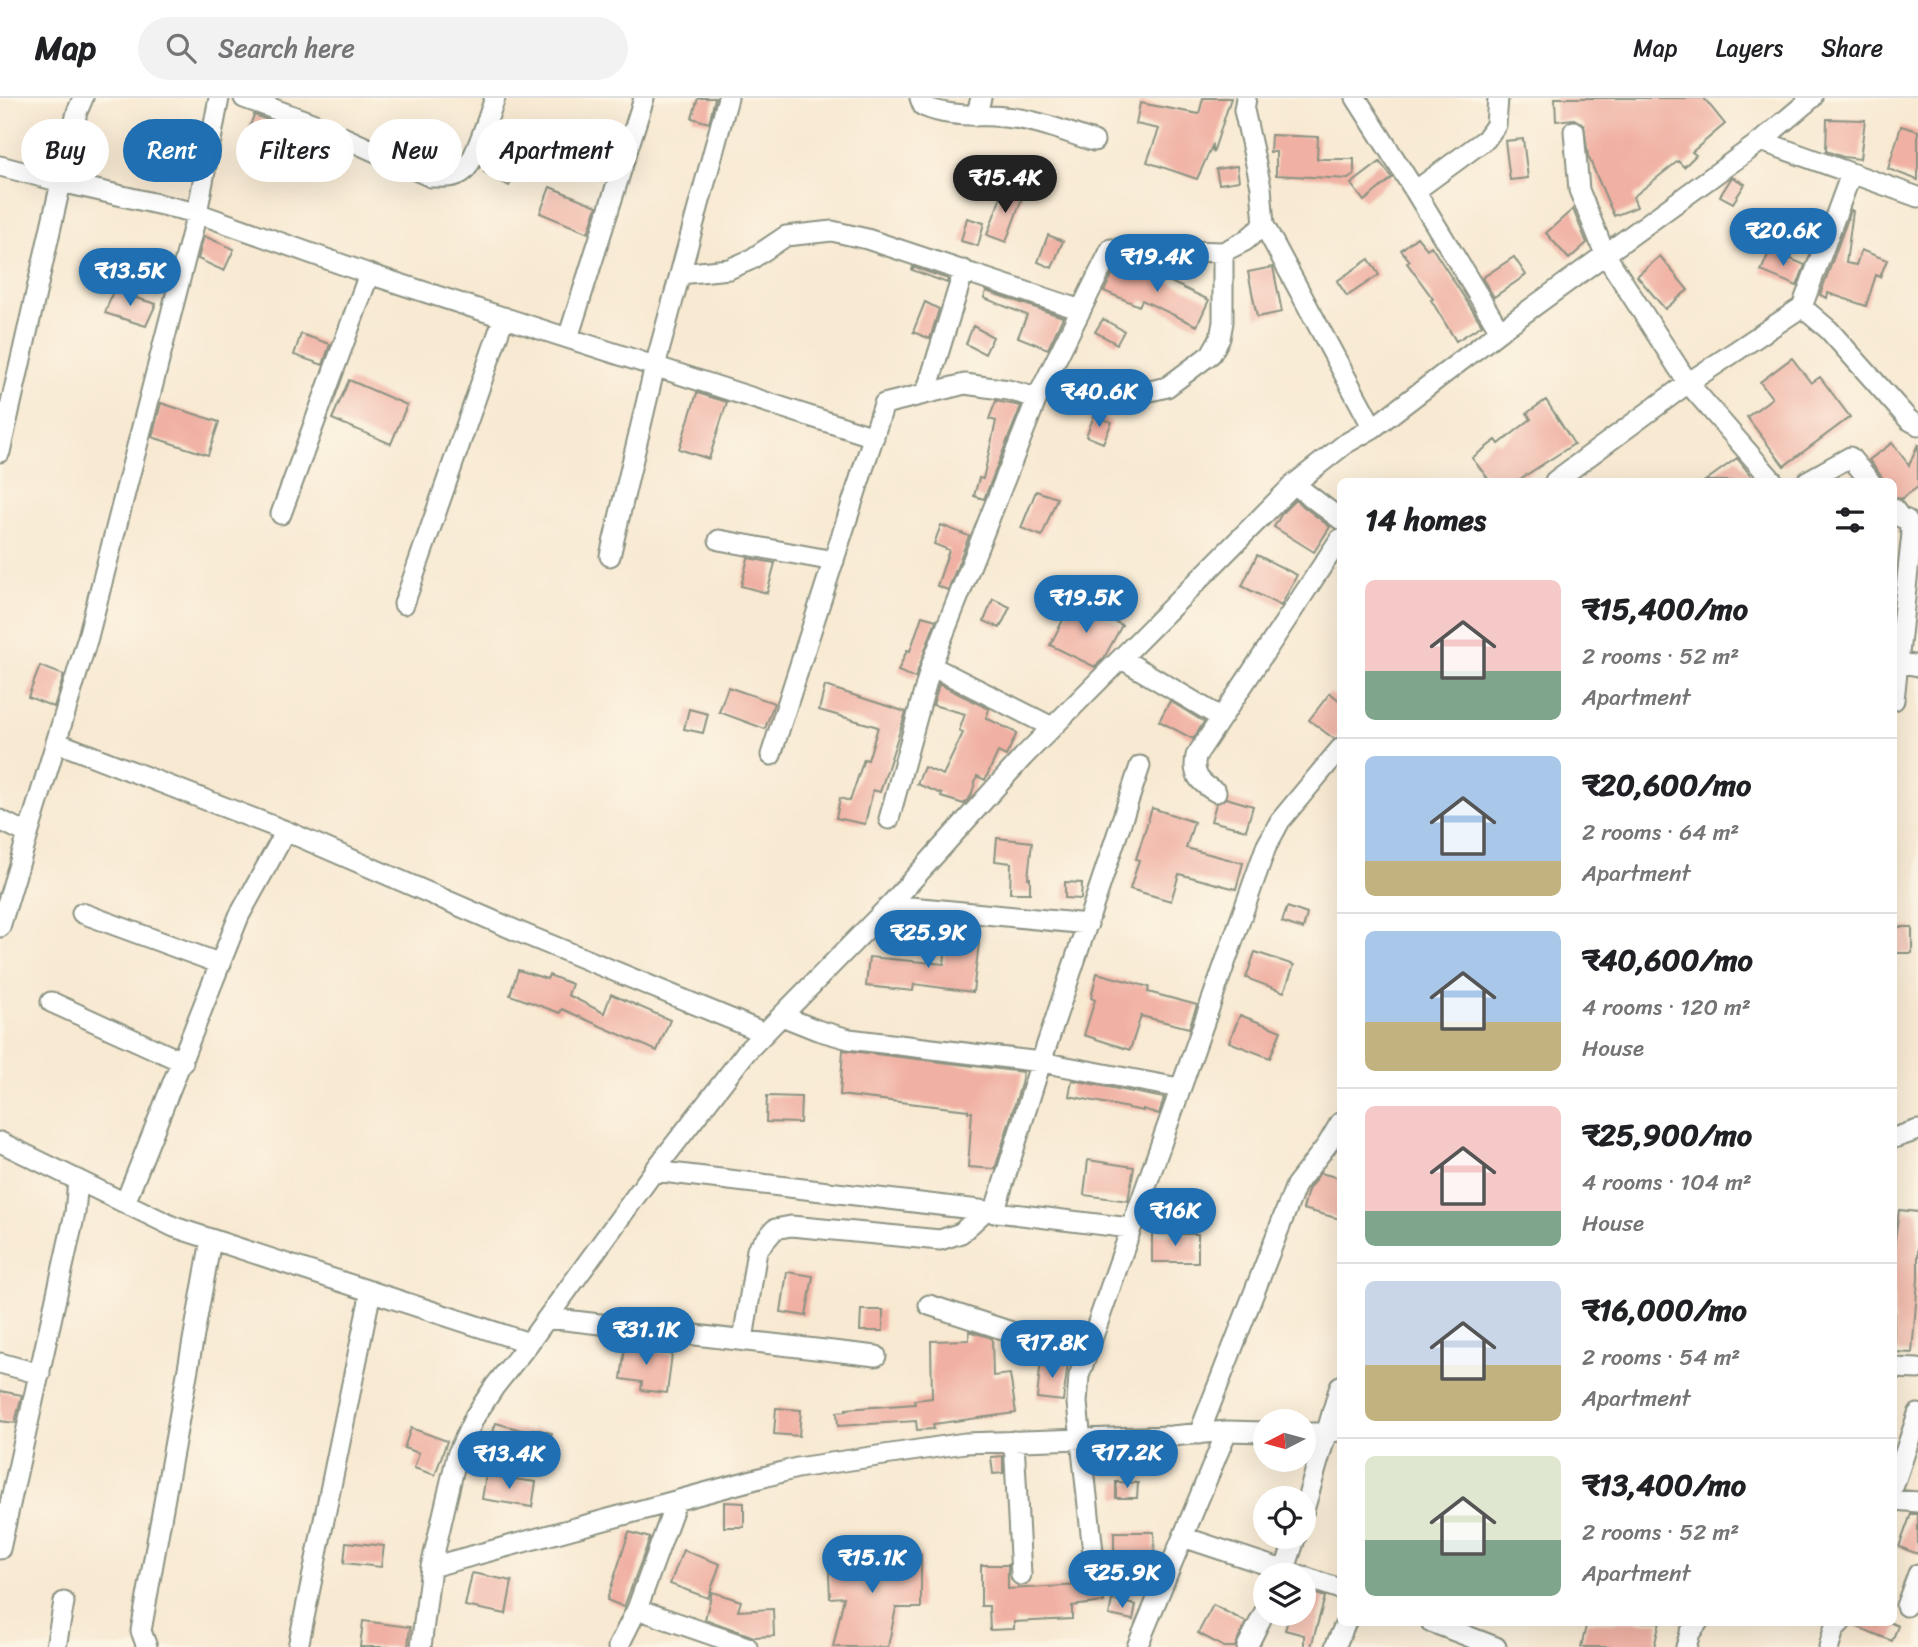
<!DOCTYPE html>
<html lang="en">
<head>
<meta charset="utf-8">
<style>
	body { margin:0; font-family:Sriracha,sans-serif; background:#f2f2f2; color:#202124; height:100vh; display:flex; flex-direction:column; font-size:26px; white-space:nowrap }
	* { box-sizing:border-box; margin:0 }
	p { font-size:23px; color:#757577 }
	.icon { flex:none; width:38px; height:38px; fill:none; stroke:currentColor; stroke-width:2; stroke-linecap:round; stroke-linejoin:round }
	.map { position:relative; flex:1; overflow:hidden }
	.sheet { position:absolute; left:1337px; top:380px; width:560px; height:1148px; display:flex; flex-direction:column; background:#fff; border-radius:10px; box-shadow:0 7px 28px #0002 }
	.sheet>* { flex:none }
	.guide { position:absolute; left:21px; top:21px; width:665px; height:63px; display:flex; gap:14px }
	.needle { width:46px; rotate:264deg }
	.fabs { position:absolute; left:1253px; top:1311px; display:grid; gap:14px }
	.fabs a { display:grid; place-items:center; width:63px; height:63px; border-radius:50%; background:#fff; box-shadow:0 7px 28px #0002; font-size:35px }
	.price { position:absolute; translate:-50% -60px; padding:0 16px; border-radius:24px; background:#1f6fb2; color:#fff; font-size:23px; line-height:46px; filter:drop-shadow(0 2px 4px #0008) }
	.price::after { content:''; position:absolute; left:50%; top:42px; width:21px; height:16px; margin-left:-10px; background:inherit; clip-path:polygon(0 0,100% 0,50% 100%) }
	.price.on { background:#222; color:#fff }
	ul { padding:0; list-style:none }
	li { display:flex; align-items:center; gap:21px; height:175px; padding:0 28px }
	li+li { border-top:2px solid #e0e0e0 }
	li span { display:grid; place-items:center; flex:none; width:196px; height:140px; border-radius:10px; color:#555 }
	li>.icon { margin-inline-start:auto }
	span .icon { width:84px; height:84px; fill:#fffc; stroke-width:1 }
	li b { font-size:30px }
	h2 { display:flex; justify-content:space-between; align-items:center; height:84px; padding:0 28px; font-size:30px }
	.tag { padding:0 24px; border-radius:32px; background:#fff; box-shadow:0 7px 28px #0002; font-size:24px; line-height:63px }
	.tag.on { background:#1f6fb2; color:#fff }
	header { display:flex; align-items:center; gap:42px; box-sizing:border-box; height:98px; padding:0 35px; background:#fff; border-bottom:2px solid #e0e0e0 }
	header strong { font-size:33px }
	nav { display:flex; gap:38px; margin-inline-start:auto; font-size:24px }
	.search { width:490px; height:63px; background:#f2f2f2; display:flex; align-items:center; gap:18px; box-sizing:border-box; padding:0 24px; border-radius:38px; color:#757577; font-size:26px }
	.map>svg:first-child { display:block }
	.building { fill:#f0b0a3 }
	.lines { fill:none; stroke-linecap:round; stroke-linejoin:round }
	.street-casing { stroke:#8c9383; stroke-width:23 }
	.street { stroke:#fff; stroke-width:19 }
</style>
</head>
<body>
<header>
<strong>Map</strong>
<div class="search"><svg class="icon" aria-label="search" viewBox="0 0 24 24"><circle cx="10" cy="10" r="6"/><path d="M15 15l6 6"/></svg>Search here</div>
<nav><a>Map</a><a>Layers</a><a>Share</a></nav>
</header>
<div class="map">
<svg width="1918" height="1549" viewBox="0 0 1918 1549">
	<rect width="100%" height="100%" fill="#fcf5e5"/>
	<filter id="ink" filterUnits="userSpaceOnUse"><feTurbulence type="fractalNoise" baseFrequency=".0143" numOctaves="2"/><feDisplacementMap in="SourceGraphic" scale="14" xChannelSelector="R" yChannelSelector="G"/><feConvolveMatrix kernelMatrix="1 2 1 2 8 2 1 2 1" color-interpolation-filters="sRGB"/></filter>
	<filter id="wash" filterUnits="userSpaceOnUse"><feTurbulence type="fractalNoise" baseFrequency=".00686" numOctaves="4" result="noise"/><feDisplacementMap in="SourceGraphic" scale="28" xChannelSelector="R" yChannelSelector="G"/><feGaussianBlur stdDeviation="1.57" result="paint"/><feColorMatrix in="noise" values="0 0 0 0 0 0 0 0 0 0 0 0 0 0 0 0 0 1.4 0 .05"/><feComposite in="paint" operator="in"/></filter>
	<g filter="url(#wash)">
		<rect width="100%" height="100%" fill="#f8e9d2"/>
		<g id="blocks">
			<path class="building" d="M 698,0 L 715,0 L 709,25 L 692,20 Z
				M 1203,0 L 1231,0 L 1213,55 L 1212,48 L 1197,81 L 1147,64 L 1159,31 L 1136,26 L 1140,5 L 1199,16 Z
				M 1555,0 L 1704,0 L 1725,26 L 1692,54 L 1696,57 L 1684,69 L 1678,63 L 1633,99 L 1637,109 L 1614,118 L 1588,58 L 1584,27 L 1574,21 L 1556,23 Z
				M 254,17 L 287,29 L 279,46 L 248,33 Z
				M 1827,21 L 1865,22 L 1860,61 L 1843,59 L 1826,53 Z
				M 1901,28 L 1918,33 L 1918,82 L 1888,71 Z
				M 1271,37 L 1318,39 L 1317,61 L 1354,61 L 1354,77 L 1348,81 L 1276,77 L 1276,54 L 1270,54 Z
				M 1523,41 L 1528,80 L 1510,82 L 1505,43 Z
				M 492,59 L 518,72 L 509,88 L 484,74 Z
				M 1380,64 L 1392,80 L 1364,103 L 1351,86 Z
				M 1237,68 L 1239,83 L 1219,86 L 1216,71 Z
				M 1732,79 L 1745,86 L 1733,105 L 1720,98 Z
				M 550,89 L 597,108 L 588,135 L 540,115 Z
				M 1004,90 L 1023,97 L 1006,144 L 987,137 Z
				M 1573,111 L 1587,145 L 1569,161 L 1546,135 Z
				M 1851,112 L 1853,113 L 1846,165 L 1856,167 L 1861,152 L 1887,162 L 1880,179 L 1876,177 L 1866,208 L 1828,195 L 1827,200 L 1820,197 Z
				M 967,120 L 984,125 L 978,148 L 961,143 Z
				M 1048,137 L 1063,143 L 1052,170 L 1038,164 Z
				M 204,138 L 234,151 L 224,173 L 198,161 Z
				M 1417,139 L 1427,151 L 1431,148 L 1482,227 L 1456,243 L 1431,202 L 1433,201 L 1407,165 L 1410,163 L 1401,152 Z
				M 1770,152 L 1805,167 L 1797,188 L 1761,173 Z
				M 1660,158 L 1688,192 L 1665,211 L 1637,178 Z
				M 1514,159 L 1526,177 L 1494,199 L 1482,180 Z
				M 1369,161 L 1379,177 L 1347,198 L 1337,183 Z
				M 1117,167 L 1138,178 L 1139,174 L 1157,181 L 1158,178 L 1209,202 L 1197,228 L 1142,202 L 1139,208 L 1104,193 Z
				M 913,169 L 948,181 L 947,185 L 912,172 Z
				M 1273,169 L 1282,214 L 1257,219 L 1248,174 Z
				M 113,193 L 156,206 L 146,228 L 105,215 Z
				M 986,193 L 1063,219 L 1048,251 L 1018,239 L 1027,217 L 984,200 Z
				M 925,204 L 939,211 L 930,241 L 913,234 Z
				M 1103,221 L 1124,233 L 1117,246 L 1095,234 Z
				M 973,228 L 993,239 L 985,256 L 966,246 Z
				M 301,236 L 330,246 L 323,267 L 294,257 Z
				M 1792,260 L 1811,285 L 1820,279 L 1850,319 L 1784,368 L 1747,319 L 1772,300 L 1760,284 Z
				M 349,282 L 407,307 L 391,346 L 332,321 Z
				M 697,295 L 727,304 L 709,361 L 679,351 Z
				M 1546,302 L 1574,346 L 1517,383 L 1490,383 L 1472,360 L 1496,342 L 1499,346 L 1531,321 L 1527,315 Z
				M 996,303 L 1021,308 L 984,401 L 974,398 L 979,380 L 983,381 L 996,323 L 989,321 Z
				M 161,305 L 219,324 L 208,357 L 152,339 Z
				M 1094,318 L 1112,324 L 1103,345 L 1086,338 Z
				M 1892,345 L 1909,367 L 1918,346 L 1918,389 L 1901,401 L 1894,399 L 1894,383 L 1885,383 L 1869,362 Z
				M 1737,360 L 1755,383 L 1705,383 Z
				M 1036,393 L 1057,400 L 1042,438 L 1021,430 Z
				M 1295,402 L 1330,429 L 1314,454 L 1274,429 L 1282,415 Z
				M 941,427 L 969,438 L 948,492 L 937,488 L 949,452 L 934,446 Z
				M 1257,457 L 1297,477 L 1281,508 L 1242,488 Z
				M 748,460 L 775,465 L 767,495 L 741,488 Z
				M 993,501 L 1010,509 L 1000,530 L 984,523 Z
				M 1073,503 L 1122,527 L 1104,560 L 1095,569 L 1050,547 Z
				M 922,518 L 936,522 L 915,580 L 898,573 L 907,552 L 910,553 Z
				M 40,568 L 64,577 L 54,609 L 28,599 Z
				M 939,586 L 989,611 L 986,620 L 1017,635 L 1006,658 L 998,654 L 985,682 L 977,678 L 971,698 L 964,706 L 941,699 L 942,696 L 917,686 L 924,669 L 943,677 L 963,635 L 959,633 L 965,616 L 933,607 Z
				M 825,588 L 906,614 L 880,694 L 873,692 L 865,726 L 836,720 L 840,700 L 850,703 L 864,661 L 868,662 L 878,629 L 819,612 Z
				M 728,589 L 774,605 L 765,631 L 719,614 Z
				M 1330,595 L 1340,603 L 1340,639 L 1334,641 L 1309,622 Z
				M 1170,603 L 1204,624 L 1193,641 L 1159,623 Z
				M 689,611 L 708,616 L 703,635 L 684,631 Z
				M 1226,700 L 1253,708 L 1246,732 L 1211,723 L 1216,706 Z
				M 1152,710 L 1194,724 L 1186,750 L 1243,765 L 1236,791 L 1179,776 L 1171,803 L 1130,791 L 1139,762 L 1136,761 Z
				M 997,740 L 1032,744 L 1028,780 L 1030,780 L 1030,795 L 1010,795 L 1011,765 L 995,763 Z
				M 1065,784 L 1082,785 L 1081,801 L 1065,800 Z
				M 1287,809 L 1307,816 L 1303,831 L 1282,824 Z
				M 1894,829 L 1912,829 L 1912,855 L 1894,855 Z
				M 947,840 L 979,845 L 973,894 L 914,886 L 913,893 L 866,888 L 869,859 L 944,866 Z
				M 1255,854 L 1294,867 L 1284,894 L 1246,880 Z
				M 518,872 L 547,881 L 549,877 L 572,886 L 568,897 L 604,915 L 611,896 L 670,922 L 657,953 L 562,911 L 560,915 L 510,897 Z
				M 1097,875 L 1149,889 L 1148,894 L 1197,907 L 1189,930 L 1141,918 L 1130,952 L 1084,937 L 1095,902 L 1091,900 Z
				M 1240,917 L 1281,933 L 1270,960 L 1229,944 Z
				M 843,952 L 1023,974 L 1021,986 L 995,1071 L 968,1069 L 972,1014 L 968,1014 L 968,1012 L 840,997 Z
				M 1072,982 L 1164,1000 L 1159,1016 L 1143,1011 L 1143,1013 L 1069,998 Z
				M 767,998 L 801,999 L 800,1025 L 766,1024 Z
				M 1088,1062 L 1134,1069 L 1128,1103 L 1084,1097 Z
				M 1320,1075 L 1340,1080 L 1340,1121 L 1303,1111 L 1308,1092 Z
				M 1899,1112 L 1918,1114 L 1918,1181 L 1912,1255 L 1894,1254 L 1894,1149 Z
				M 1152,1136 L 1198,1136 L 1198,1164 L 1152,1164 Z
				M 787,1174 L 813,1178 L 806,1218 L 781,1214 Z
				M 861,1212 L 883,1212 L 883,1233 L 860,1233 Z
				M 969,1233 L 992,1240 L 993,1278 L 1010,1276 L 1016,1315 L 933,1326 L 934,1331 L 917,1332 L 916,1323 L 838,1328 L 837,1314 L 846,1313 L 846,1311 L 915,1306 L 914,1302 L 932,1300 L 931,1243 L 969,1242 Z
				M 626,1241 L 642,1243 L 641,1252 L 672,1256 L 667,1295 L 641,1292 L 642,1284 L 621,1281 Z
				M 1041,1261 L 1068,1265 L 1063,1303 L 1037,1300 Z
				M 0,1293 L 22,1297 L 15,1325 L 0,1323 Z
				M 776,1310 L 801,1312 L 799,1338 L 774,1336 Z
				M 496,1325 L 532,1335 L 533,1331 L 552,1335 L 547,1356 L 536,1354 L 493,1333 Z
				M 411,1330 L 447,1343 L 435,1377 L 414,1370 L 419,1355 L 404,1350 Z
				M 1003,1358 L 1003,1375 L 993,1376 L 991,1359 Z
				M 486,1377 L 536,1384 L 532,1409 L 482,1401 Z
				M 1116,1384 L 1138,1385 L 1137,1400 L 1116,1400 Z
				M 724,1404 L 744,1405 L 744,1429 L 724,1429 Z
				M 1911,1416 L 1918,1416 L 1918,1456 L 1899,1449 Z
				M 629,1434 L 650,1440 L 624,1509 L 607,1502 Z
				M 1114,1434 L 1154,1434 L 1155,1468 L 1114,1468 Z
				M 346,1444 L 384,1448 L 381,1469 L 344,1465 Z
				M 683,1452 L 720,1466 L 708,1500 L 670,1486 Z
				M 859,1452 L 859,1458 L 921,1457 L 921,1510 L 896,1510 L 888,1549 L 833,1549 L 844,1499 L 830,1500 L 828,1453 Z
				M 981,1467 L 1008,1467 L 1008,1491 L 1082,1487 L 1084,1484 L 1092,1493 L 1103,1492 L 1104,1504 L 1072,1508 L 1072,1521 L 1014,1524 L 1014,1531 L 990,1532 L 989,1508 L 981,1508 Z
				M 472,1475 L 512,1483 L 506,1516 L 465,1508 Z
				M 1304,1492 L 1325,1499 L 1311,1549 L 1304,1549 L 1304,1537 L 1285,1532 L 1290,1516 L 1304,1516 Z
				M 712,1494 L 741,1503 L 738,1513 L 773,1511 L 774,1538 L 754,1539 L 705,1521 Z
				M 1112,1502 L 1136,1507 L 1133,1522 L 1109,1517 Z
				M 1213,1507 L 1246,1524 L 1235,1549 L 1224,1549 L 1198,1535 Z
				M 363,1523 L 410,1529 L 408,1549 L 360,1549 Z
				M 1587,1524 L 1660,1524 L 1654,1549 L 1581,1549 Z
				M 1853,1524 L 1889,1524 L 1898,1528 L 1892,1543 L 1853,1527 Z"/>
		</g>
	</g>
	<g filter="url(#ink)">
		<use href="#blocks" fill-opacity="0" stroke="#8c9383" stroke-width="2"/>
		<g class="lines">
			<defs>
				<path id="street" d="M 244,0 L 312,25 L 431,79 C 442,79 455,81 464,73 C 475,63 489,16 495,0
					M 920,0 L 923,8 C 950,20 976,16 1004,19 C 1035,21 1065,34 1094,43
					M 1246,0 L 1244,12 L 1261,89 L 1264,127 L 1373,330
					M 1356,0 L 1415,93 L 1500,233
					M 976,18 L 981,0
					M 1574,33 L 1579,92 L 1605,156 L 1688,285 L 1773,383
					M 1761,43 L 1918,99
					M 0,68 L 61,84 L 197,115 L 369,176 L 874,339
					M 1415,93 L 1486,41 L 1496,27 L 1498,0
					M 680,176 L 729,171 L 750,162 L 786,138 L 832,133 L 867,141 L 1081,212
					M 1802,209 L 1851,76
					M 568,240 L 644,0
					M 926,295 L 964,172
					M 1097,306 L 1167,289 L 1211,256 L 1220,240 L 1223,224 L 1223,154
					M 0,354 L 77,14 L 83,0
					M 1555,383 L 1688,285 L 1802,209 L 1829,232 L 1909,322 L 1918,327
					M 1807,383 L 1850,359 L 1870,383
					M 1294,386 L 1340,421
					M 1894,411 L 1900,419 L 1907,422 L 1912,435 L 1894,602
					M 281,416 L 369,176
					M 719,442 L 834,463
					M 610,458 L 655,268 L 728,0
					M 404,506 L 504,219
					M 1122,561 L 1220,619
					M 1894,563 L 1918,568
					M 931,568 L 1052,629
					M 56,644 L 286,733 L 524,836 L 765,935
					M 771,657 L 884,306 L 965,286 L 1008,292 L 1037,300
					M 1216,694 C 1200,685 1192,677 1196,658 L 1340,441
					M 889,721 L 931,568 L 1037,300 L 1111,151 L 1223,154 L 1245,143 L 1264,127
					M 0,722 L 28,736
					M 890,807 L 1088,826
					M 82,815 L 221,866
					M 0,829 L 88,539 L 197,115 L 219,0
					M 51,904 L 183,964
					M 782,918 L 817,932 L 849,941 L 1041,964 L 1179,990
					M 1894,1040 L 1918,1032
					M 0,1044 L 174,1129 L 529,1245
					M 654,1073 L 1130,1130
					M 125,1105 L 239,818 L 286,733
					M 994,1115 L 1041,964 L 1140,668
					M 929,1207 L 1085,1258
					M 548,1220 L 876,1258
					M 743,1242 L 757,1152 L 775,1131 L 791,1128 L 940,1142 L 961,1135 L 985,1113
					M 0,1265 L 40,1276
					M 1894,1270 L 1918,1271
					M 1304,1335 L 1327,1335 L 1339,1333
					M 1199,1336 L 1296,1087 L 1327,1047 L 1340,1025
					M 1014,1343 L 1021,1477
					M 1894,1387 L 1918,1316
					M 1894,1402 L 1918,1404
					M 676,1404 L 637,1511 L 747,1549
					M 1304,1412 L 1340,1288
					M 1183,1439 L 1298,1477
					M 0,1451 L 75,1115 L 78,1082
					M 431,1469 L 457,1357 L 475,1318 L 495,1288 L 529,1245 L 654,1073 L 747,953 L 890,807 L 1023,659 L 1294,386 L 1345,346 L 1373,330 L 1500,233 L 1761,43 L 1812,0
					M 1283,1477 L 1296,1438
					M 1304,1479 L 1340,1491
					M 1096,1482 L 1077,1305 L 1079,1278 L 1266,749 L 1280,723 L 1340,651
					M 1906,1508 L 1918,1476
					M 1431,1524 L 1496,1549
					M 56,1549 L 64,1504
					M 147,1549 L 141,1533 L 211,1142
					M 298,1549 L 371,1193
					M 421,1549 L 431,1469 L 797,1370 L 965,1345 L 1171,1338 L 1227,1333 L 1265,1334
					M 618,1549 L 637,1511
					M 1137,1549 L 1227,1333
					M 1247,1549 L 1265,1513
					M 1335,1549 L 1346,1524
					M 1686,1549 L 1690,1535 L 1698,1524
					M 1829,1549 L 1834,1531 L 1841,1524"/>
			</defs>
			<use href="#street" class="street-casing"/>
			<use href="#street" class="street"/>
		</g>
	</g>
</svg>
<div class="fabs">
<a><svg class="needle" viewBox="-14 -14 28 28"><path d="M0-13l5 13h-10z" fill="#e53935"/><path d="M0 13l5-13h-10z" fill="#757577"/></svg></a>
<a><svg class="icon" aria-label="locate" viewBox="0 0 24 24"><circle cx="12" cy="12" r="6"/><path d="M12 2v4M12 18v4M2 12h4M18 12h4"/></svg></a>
<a><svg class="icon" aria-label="layers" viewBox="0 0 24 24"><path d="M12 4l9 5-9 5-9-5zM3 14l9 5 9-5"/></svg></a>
</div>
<b class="price on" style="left:1005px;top:117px">₹15.4K</b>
<b class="price" style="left:1783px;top:170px">₹20.6K</b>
<b class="price" style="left:1157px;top:196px">₹19.4K</b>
<b class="price" style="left:130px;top:210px">₹13.5K</b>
<b class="price" style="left:1099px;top:331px">₹40.6K</b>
<b class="price" style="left:1086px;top:537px">₹19.5K</b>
<b class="price" style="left:928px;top:872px">₹25.9K</b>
<b class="price" style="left:1175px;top:1150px">₹16K</b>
<b class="price" style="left:646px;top:1269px">₹31.1K</b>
<b class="price" style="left:1052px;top:1282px">₹17.8K</b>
<b class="price" style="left:1127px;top:1392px">₹17.2K</b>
<b class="price" style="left:509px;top:1393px">₹13.4K</b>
<b class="price" style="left:872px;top:1497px">₹15.1K</b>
<b class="price" style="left:1122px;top:1512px">₹25.9K</b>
<div class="guide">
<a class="tag">Buy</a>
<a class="tag on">Rent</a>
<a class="tag">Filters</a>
<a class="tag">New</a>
<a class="tag">Apartment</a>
</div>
<section class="sheet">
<h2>14 homes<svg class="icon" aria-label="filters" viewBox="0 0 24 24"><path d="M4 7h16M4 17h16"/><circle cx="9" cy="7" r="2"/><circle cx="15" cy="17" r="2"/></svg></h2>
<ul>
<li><span style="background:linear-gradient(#f6c9c9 65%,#7fa58c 0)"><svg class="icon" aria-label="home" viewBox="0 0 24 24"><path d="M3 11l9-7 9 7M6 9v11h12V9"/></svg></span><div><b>₹15,400/mo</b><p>2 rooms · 52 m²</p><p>Apartment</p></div></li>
<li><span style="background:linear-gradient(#a9c7e8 75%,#c2b280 0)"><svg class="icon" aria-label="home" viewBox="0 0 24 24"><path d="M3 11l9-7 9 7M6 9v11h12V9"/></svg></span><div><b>₹20,600/mo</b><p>2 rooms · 64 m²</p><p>Apartment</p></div></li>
<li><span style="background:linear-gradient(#a9c7e8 65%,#c2b280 0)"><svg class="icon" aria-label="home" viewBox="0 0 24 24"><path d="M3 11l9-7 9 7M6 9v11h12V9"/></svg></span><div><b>₹40,600/mo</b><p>4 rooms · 120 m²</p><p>House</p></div></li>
<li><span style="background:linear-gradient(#f6c9c9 75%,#7fa58c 0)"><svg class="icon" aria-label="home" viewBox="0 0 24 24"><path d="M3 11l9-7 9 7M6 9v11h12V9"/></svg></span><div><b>₹25,900/mo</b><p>4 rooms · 104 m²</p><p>House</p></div></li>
<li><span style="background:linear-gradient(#c9d6e8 60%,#c2b280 0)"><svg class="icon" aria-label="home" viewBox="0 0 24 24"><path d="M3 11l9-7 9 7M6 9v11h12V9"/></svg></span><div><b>₹16,000/mo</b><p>2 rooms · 54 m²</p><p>Apartment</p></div></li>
<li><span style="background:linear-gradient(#dfe7d0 60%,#7fa58c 0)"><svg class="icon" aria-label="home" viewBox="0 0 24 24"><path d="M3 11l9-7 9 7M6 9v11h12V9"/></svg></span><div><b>₹13,400/mo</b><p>2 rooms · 52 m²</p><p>Apartment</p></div></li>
</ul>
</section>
</div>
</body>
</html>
